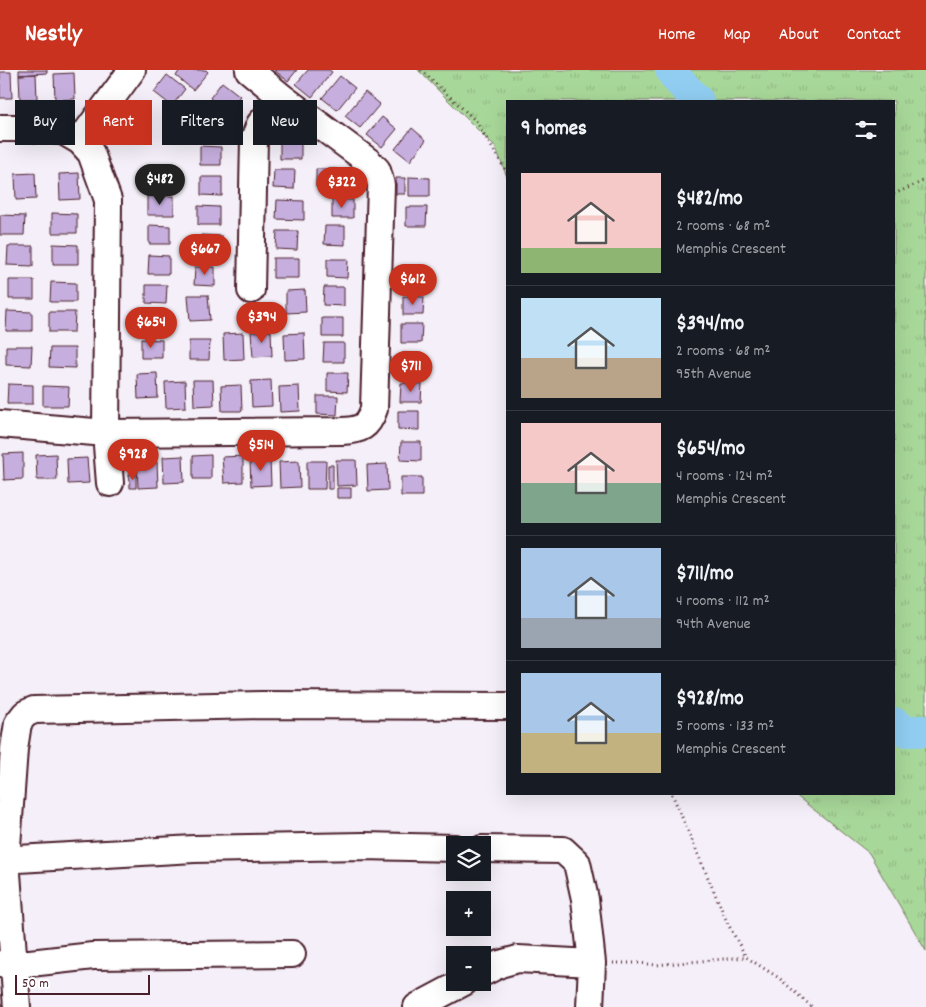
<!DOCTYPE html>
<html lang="en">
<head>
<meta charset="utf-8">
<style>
	body { margin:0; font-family:Dekko,sans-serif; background:#20242c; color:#f1f3f6; height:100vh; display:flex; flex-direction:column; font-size:19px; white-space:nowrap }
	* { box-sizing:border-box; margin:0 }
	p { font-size:16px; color:#9ea1a6 }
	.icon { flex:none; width:28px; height:28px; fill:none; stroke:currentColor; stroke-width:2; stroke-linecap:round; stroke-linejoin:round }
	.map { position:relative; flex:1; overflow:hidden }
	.side { position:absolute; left:506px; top:30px; width:389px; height:695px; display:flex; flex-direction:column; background:#171b24; border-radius:0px; box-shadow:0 5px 20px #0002 }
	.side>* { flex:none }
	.guide { position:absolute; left:15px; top:30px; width:416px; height:45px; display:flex; gap:10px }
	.tools { position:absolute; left:446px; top:766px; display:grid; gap:10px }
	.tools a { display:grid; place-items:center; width:45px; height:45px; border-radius:0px; background:#171b24; box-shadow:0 5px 20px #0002; font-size:25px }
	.scale { position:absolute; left:15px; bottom:12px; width:135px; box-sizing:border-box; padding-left:5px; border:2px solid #4a1f2b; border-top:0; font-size:14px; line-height:18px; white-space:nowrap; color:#4a1f2b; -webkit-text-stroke:4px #fff; paint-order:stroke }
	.price { position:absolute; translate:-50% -42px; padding:0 11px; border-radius:18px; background:#c8321e; color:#fff; font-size:16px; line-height:32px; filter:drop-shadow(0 1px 2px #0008) }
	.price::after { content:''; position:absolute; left:50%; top:30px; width:15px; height:11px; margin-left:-8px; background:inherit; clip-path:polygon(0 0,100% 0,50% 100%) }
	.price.on { background:#222; color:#fff }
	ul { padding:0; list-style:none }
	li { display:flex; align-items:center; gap:15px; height:125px; padding:0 15px }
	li+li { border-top:1px solid #363941 }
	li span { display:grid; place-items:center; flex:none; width:140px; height:100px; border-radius:0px; color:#555 }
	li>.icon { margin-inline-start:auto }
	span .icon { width:60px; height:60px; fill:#fffc; stroke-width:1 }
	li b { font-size:21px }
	h2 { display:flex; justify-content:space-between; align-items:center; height:60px; padding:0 15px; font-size:21px }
	.tag { padding:0 18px; border-radius:0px; background:#171b24; box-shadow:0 5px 20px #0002; font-size:18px; line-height:45px }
	.tag.on { background:#c8321e; color:#fff }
	header { display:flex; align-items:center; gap:30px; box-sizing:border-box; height:70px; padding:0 25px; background:#c8321e; color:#fff }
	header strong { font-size:24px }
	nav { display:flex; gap:28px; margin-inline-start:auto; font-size:18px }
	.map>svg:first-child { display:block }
	.grass { fill:url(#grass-tufts); stroke:#797c62 }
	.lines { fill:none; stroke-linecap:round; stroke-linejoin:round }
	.river { stroke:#90cdf1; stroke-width:32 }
	.building { fill:#c6afde; stroke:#4a1f2b }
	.minor-casing { stroke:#4a1f2b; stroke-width:30 }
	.path { stroke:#4a1f2b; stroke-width:3; stroke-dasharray:1 4; stroke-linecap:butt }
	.minor { stroke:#fff; stroke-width:26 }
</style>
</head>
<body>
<header>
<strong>Nestly</strong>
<nav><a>Home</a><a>Map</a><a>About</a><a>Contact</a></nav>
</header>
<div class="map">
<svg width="926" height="937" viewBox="0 0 926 937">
	<defs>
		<pattern id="grass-tufts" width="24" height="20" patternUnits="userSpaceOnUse" patternTransform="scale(1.25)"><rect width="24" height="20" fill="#a8d899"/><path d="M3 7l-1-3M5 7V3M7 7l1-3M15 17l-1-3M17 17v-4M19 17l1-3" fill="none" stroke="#92b984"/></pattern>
	</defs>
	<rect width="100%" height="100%" fill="#f4eff8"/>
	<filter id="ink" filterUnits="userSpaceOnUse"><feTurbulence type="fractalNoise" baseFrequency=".02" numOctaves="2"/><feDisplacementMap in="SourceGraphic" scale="10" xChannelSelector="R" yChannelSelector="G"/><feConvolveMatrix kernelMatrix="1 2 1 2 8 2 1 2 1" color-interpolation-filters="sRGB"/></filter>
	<g filter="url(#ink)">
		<path class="grass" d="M 418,0 L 926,0 L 926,881 L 869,783 L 794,724 L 894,724 L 894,31 L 508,31 L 507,107 L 496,78 Z"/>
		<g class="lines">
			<path class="river" d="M 671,0 L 677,9 L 698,31
				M 894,653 L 906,661 L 926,661"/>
		</g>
		<path class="building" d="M 19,0 L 47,0 L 47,3 L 19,5 Z
			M 180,0 L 206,0 L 208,2 L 193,20 L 176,6 Z
			M 274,0 L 297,0 L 288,11 Z
			M 308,0 L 329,0 L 332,2 L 312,27 L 296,14 Z
			M 0,2 L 11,2 L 12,28 L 0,28 Z
			M 74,3 L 75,29 L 55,30 L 54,4 Z
			M 36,4 L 37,29 L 20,29 L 19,5 Z
			M 167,5 L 185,19 L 172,36 L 154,22 Z
			M 340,6 L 355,18 L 337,40 L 322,28 Z
			M 222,12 L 240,26 L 227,42 L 210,28 Z
			M 365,22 L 380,34 L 360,58 L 345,46 Z
			M 197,46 L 218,46 L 217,65 L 196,64 Z
			M 382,47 L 397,59 L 382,77 L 367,65 Z
			M 412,58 L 426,70 L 410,91 L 395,79 Z
			M 280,70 L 301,70 L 301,89 L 280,89 Z
			M 200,76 L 221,77 L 221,95 L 200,95 Z
			M 316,99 L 337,99 L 337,118 L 316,117 Z
			M 274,100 L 295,100 L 294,119 L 273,118 Z
			M 35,103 L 36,129 L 16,130 L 15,104 Z
			M 79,103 L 80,129 L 60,130 L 59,104 Z
			M 201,107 L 222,107 L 222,126 L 201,125 Z
			M 409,107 L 430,108 L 430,126 L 409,126 Z
			M 396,108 L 405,108 L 405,124 L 396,124 Z
			M 147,126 L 174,126 L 174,145 L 147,145 Z
			M 332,129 L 353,130 L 353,148 L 332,148 Z
			M 277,130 L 304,131 L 304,150 L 276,149 Z
			M 198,136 L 219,137 L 219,155 L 198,155 Z
			M 406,137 L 427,137 L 426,156 L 406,156 Z
			M 52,143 L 77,144 L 77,163 L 52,163 Z
			M 0,145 L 25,146 L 24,165 L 0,165 Z
			M 149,155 L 170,156 L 170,174 L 149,174 Z
			M 325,156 L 345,156 L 345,175 L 324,174 Z
			M 277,161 L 298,161 L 297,180 L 276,179 Z
			M 201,165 L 222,166 L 222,184 L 201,184 Z
			M 53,174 L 78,175 L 78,194 L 53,194 Z
			M 8,176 L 33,176 L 33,196 L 7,195 Z
			M 149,185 L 169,186 L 169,204 L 148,204 Z
			M 273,188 L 299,188 L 299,208 L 273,208 Z
			M 327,189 L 348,189 L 347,208 L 327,207 Z
			M 195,197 L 215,197 L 215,216 L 194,215 Z
			M 398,197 L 419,198 L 418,216 L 398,216 Z
			M 9,210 L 34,210 L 34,229 L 9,229 Z
			M 51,212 L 76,213 L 76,232 L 50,232 Z
			M 146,215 L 167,215 L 166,234 L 146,233 Z
			M 324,217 L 344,217 L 344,236 L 323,235 Z
			M 305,220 L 306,242 L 286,243 L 286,221 Z
			M 188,225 L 208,225 L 210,250 L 190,251 Z
			M 403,226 L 424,227 L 423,245 L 403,245 Z
			M 7,241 L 32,242 L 32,261 L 6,261 Z
			M 49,242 L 75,242 L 74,262 L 49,262 Z
			M 147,244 L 168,244 L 168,263 L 147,263 Z
			M 322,248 L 343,248 L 343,267 L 322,267 Z
			M 401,254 L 422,254 L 421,273 L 401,273 Z
			M 271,261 L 272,286 L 253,287 L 251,262 Z
			M 243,263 L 244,289 L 224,290 L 223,264 Z
			M 304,263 L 305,289 L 285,290 L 284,264 Z
			M 141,269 L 162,270 L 162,288 L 141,288 Z
			M 189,271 L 210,271 L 209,290 L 189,290 Z
			M 324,273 L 344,273 L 344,292 L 323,292 Z
			M 6,276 L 32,276 L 31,296 L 6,295 Z
			M 50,278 L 75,278 L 75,298 L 49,297 Z
			M 403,283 L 423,284 L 423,302 L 402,302 Z
			M 157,303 L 158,328 L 138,329 L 137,304 Z
			M 327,303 L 348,303 L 347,322 L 327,321 Z
			M 193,310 L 213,310 L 214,335 L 194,336 Z
			M 271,310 L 272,336 L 252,337 L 251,311 Z
			M 185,311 L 186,337 L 166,338 L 165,312 Z
			M 401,313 L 422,314 L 421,332 L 400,332 Z
			M 8,314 L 33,315 L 33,334 L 7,334 Z
			M 241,315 L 242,341 L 222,341 L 221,316 Z
			M 43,316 L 69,317 L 68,336 L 43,336 Z
			M 299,316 L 300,341 L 280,342 L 279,317 Z
			M 317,326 L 338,326 L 337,345 L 317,344 Z
			M 398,341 L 419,341 L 419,360 L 398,359 Z
			M 401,372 L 421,372 L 421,391 L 400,390 Z
			M 23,383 L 23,409 L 4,410 L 3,384 Z
			M 56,384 L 57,410 L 37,410 L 36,385 Z
			M 211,385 L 211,409 L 193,409 L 193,386 Z
			M 183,386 L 184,412 L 164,413 L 163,387 Z
			M 243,386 L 243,412 L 224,413 L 222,387 Z
			M 87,388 L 89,413 L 68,414 L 67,389 Z
			M 270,389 L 271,415 L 251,416 L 250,390 Z
			M 336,390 L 356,390 L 357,415 L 337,416 Z
			M 299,391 L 300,417 L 280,418 L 279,392 Z
			M 307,391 L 326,391 L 325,419 L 307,419 Z
			M 137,392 L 157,392 L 158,417 L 138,418 Z
			M 387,394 L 388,420 L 368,421 L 367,395 Z
			M 328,395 L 333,395 L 333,419 L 328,419 Z
			M 129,404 L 136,404 L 136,418 L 130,418 Z
			M 401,407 L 422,407 L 422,426 L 401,426 Z
			M 337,418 L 351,418 L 351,428 L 337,428 Z"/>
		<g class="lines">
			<defs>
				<path id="minor" d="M 0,58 L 32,58 L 63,61 L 80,71 L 91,83 L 108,130 L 106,363 L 110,413
					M 80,71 L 132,0
					M 251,220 L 254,69 L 260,54 L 283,28
					M 0,354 L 106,363 L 342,361 C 361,360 368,357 374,339 L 381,115 L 377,100 L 368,91 L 283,28 L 249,0
					M 482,779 L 563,780 L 577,793 L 585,829 L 592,893 L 590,937
					M 0,790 L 194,779 L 363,776 L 455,778
					M 0,894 L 12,895 L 93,886 L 292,884
					M 482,903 L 500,894 L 518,889 L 592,893
					M 17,937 L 6,790 L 14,679 L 18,653 L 25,644 L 34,640 L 261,635 L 508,636
					M 417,937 L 464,912"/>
			</defs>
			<use href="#minor" class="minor-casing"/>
			<path class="path" d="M 421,0 L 476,51 L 508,104
				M 894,124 L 926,110
				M 672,724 L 728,854 L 746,887 L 779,908 L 812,937
				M 613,893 L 640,893 L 655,895 L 746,887"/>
			<use href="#minor" class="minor"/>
		</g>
	</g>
</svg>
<div class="tools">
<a><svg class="icon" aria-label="layers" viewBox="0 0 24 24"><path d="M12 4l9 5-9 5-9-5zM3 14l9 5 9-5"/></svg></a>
<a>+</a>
<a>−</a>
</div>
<div class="scale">50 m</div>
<b class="price on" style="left:160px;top:136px">$482</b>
<b class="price" style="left:342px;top:139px">$322</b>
<b class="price" style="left:205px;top:206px">$667</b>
<b class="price" style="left:413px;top:236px">$612</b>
<b class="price" style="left:262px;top:274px">$394</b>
<b class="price" style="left:151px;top:279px">$654</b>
<b class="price" style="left:411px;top:323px">$711</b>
<b class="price" style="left:261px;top:402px">$514</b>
<b class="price" style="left:133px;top:411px">$928</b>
<div class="guide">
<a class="tag">Buy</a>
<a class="tag on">Rent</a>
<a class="tag">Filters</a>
<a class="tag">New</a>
</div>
<section class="side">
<h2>9 homes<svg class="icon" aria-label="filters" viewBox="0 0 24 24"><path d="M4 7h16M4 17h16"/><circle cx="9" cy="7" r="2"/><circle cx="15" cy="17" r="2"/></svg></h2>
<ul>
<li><span style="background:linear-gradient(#f6c9c9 75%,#8fb573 0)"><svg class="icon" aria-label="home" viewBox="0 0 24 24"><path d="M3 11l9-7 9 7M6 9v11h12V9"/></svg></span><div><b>$482/mo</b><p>2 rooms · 68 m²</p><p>Memphis Crescent</p></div></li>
<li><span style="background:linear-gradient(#bfe0f5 60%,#b9a48a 0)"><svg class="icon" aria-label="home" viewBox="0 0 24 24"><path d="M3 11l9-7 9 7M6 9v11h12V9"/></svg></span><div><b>$394/mo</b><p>2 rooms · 68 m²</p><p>95th Avenue</p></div></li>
<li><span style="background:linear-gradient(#f6c9c9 60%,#7fa58c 0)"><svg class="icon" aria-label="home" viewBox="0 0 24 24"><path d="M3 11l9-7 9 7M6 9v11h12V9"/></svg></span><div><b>$654/mo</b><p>4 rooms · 124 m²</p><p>Memphis Crescent</p></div></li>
<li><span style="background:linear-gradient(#a9c7e8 70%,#9aa5b1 0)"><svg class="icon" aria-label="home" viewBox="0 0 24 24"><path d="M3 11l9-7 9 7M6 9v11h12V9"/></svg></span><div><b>$711/mo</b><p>4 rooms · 112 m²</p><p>94th Avenue</p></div></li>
<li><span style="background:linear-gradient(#a9c7e8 60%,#c2b280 0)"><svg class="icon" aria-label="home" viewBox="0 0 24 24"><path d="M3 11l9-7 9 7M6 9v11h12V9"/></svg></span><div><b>$928/mo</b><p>5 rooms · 133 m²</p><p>Memphis Crescent</p></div></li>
</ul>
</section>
</div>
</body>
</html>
